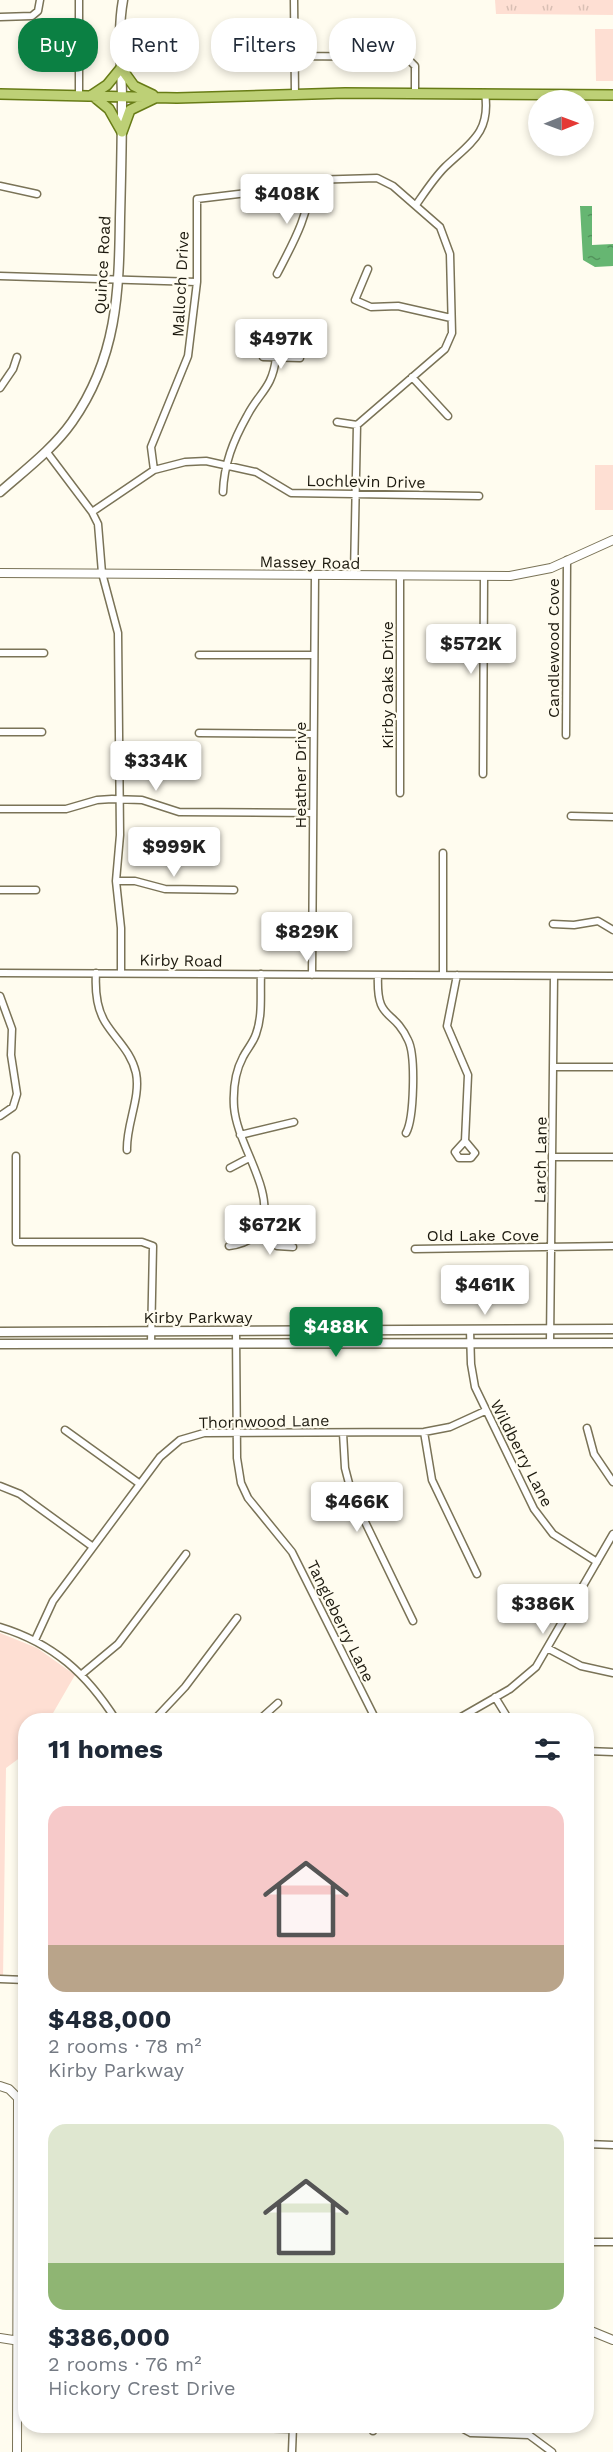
<!DOCTYPE html>
<html lang="en">
<head>
<meta charset="utf-8">
<style>
	body { margin:0; font-family:"Work Sans",sans-serif; background:#f2f2f3; color:#1f2937; height:100vh; display:flex; flex-direction:column; font-size:22px; white-space:nowrap }
	* { box-sizing:border-box; margin:0 }
	p { font-size:20px; color:#747a83 }
	.icon { flex:none; width:33px; height:33px; fill:none; stroke:currentColor; stroke-width:2; stroke-linecap:round; stroke-linejoin:round }
	.map { position:relative; flex:1; overflow:hidden }
	.sheet { position:absolute; left:18px; top:1713px; width:576px; height:720px; display:flex; flex-direction:column; background:#fff; border-radius:24px; box-shadow:0 3px 9px #0003 }
	.sheet>* { flex:none }
	.top-card { position:absolute; left:18px; top:18px; width:578px; height:54px; display:flex; gap:12px }
	.needle { width:39px; rotate:89deg }
	.controls { position:absolute; left:528px; top:90px; display:grid; gap:12px }
	.controls a { display:grid; place-items:center; width:66px; height:66px; border-radius:50%; background:#fff; box-shadow:0 3px 9px #0003; font-size:30px }
	.price { position:absolute; translate:-50% -51px; padding:0 14px; border-radius:6px; background:#fff; color:#222; font-size:20px; line-height:39px; filter:drop-shadow(0 2px 3px #0008) }
	.price::after { content:''; position:absolute; left:50%; top:36px; width:18px; height:14px; margin-left:-9px; background:inherit; clip-path:polygon(0 0,100% 0,50% 100%) }
	.price.selected { background:#0b8043; color:#fff }
	ul { padding:0; list-style:none }
	li { display:grid; align-content:center; gap:12px; height:318px; padding:0 30px }
	li span { display:grid; place-items:center; height:186px; border-radius:18px; color:#555 }
	li>.icon { margin-inline-start:auto }
	span .icon { width:108px; height:108px; fill:#fffc; stroke-width:1 }
	li b { font-size:26px }
	h2 { display:flex; justify-content:space-between; align-items:center; height:72px; padding:0 30px; font-size:26px }
	.pill { padding:0 21px; border-radius:24px; background:#fff; box-shadow:0 3px 9px #0003; font-size:21px; line-height:54px }
	.pill.selected { background:#0b8043; color:#fff }
	.map>svg:first-child { display:block }
	.grass { fill:#fedfd3 }
	.park { fill:url(#park-tufts) }
	.water { fill:url(#water-ripples) }
	.lines { fill:none; stroke-linecap:round; stroke-linejoin:round }
	.minor-casing { stroke:#7a7357; stroke-width:9 }
	.tertiary-casing { stroke:#7a7357; stroke-width:10 }
	.secondary-casing { stroke:#7a7357; stroke-width:11 }
	.primary-casing { stroke:#687c16; stroke-width:12 }
	.minor { stroke:#fff; stroke-width:6 }
	.tertiary { stroke:#fff; stroke-width:8 }
	.secondary { stroke:#fff; stroke-width:8 }
	.primary { stroke:#bdd076; stroke-width:9 }
	.labels { text-anchor:middle; stroke-width:4.5; stroke-linejoin:round; paint-order:stroke }
	.street-label { font-size:16px; fill:#1d1a0f; stroke:#fffcef }
</style>
</head>
<body>
<div class="map">
<svg width="613" height="2452" viewBox="0 0 613 2452">
	<defs>
		<pattern id="park-tufts" width="24" height="20" patternUnits="userSpaceOnUse" patternTransform="scale(1.5)"><rect width="24" height="20" fill="#fedfd3"/><path d="M3 7l-1-3M5 7V3M7 7l1-3M15 17l-1-3M17 17v-4M19 17l1-3" fill="none" stroke="#d9bfb4"/></pattern>
		<pattern id="water-ripples" width="26" height="14" patternUnits="userSpaceOnUse" patternTransform="scale(1.5)"><rect width="26" height="14" fill="#66b672"/><path d="M2 4q2-2 4 0t4 0M15 11q2-2 4 0t4 0" fill="none" stroke="#53935c"/></pattern>
	</defs>
	<rect width="100%" height="100%" fill="#fffcef"/>
	<path class="grass" d="M 595,29 L 613,29 L 613,81 L 596,81 Z
		M 595,465 L 613,465 L 613,510 L 595,510 Z
		M 0,1633 L 37,1648 L 75,1675 L 49,1720 L 26,1720 L 25,1754 L 6,1768 L 3,1978 L 0,1978 Z"/>
	<path class="park" d="M 495,0 L 613,0 L 613,15 L 496,14 Z"/>
	<path class="water" d="M 580,206 L 592,206 L 592,245 L 613,244 L 613,266 L 595,267 L 583,260 Z"/>
	<g class="lines">
		<defs>
			<path id="minor" d="M 294,0 L 295,95
				M 0,17 L 32,16 L 38,11 L 40,0
				M 295,56 L 406,57 L 415,66 L 415,94
				M 79,95 L 79,0
				M 0,186 L 37,194
				M 416,205 C 425,192 434,178 445,167 C 470,143 491,133 485,93
				M 368,269 L 355,300 L 371,307 L 398,306 L 451,318
				M 277,274 C 292,245 311,212 310,179
				M 0,276 L 197,282
				M 263,357 L 300,358
				M 412,377 L 448,416
				M 0,388 L 13,369 L 17,357
				M 337,422 L 357,425
				M 46,451 L 92,512 L 98,524 L 102,573 L 118,633 L 120,835 L 116,881 L 121,928 L 121,973
				M 154,470 L 151,447 L 188,356 L 197,282 L 197,199 L 247,193 L 276,181 L 377,178 L 393,186 L 440,227 L 450,254 L 452,333 L 445,349 L 357,425 L 354,575
				M 223,492 C 224,464 233,441 247,416 C 260,391 272,389 276,358
				M 92,512 L 154,470 L 185,462 L 206,461 L 256,472 L 291,493 L 479,496
				M 0,653 L 44,653
				M 199,655 L 314,655
				M 0,732 L 42,732
				M 199,733 L 313,734
				M 566,735 L 567,560
				M 483,774 L 484,577
				M 400,793 L 400,576
				M 0,809 L 66,809 L 97,800 L 112,799 L 142,800 L 179,812 L 313,813
				M 571,816 L 613,817
				M 116,881 L 135,881 L 165,889 L 234,890
				M 0,890 L 36,890
				M 553,924 L 574,925 L 598,921 L 613,930
				M 0,973 L 613,976
				M 96,973 C 95,990 96,1007 105,1022 C 116,1040 131,1051 136,1073 C 141,1098 126,1124 127,1150
				M 312,975 L 315,575
				M 378,975 C 376,1023 393,1007 408,1040 C 416,1055 414,1119 406,1133
				M 443,975 L 443,853
				M 457,975 L 447,1026 L 468,1075 L 465,1141 L 475,1153 L 471,1158 L 459,1158 L 455,1152 L 465,1141
				M 0,996 L 12,1029 L 11,1055 L 17,1094 L 13,1107 L 0,1116
				M 554,1067 L 613,1067
				M 240,1135 L 294,1122
				M 16,1156 L 16,1242 L 142,1242 L 153,1246 L 151,1343
				M 553,1157 L 613,1157
				M 230,1168 L 249,1158
				M 257,1233 L 277,1246 L 293,1247
				M 229,1246 C 245,1244 259,1237 263,1221 C 272,1186 237,1144 234,1107 C 233,1091 235,1072 243,1057 C 247,1049 253,1043 256,1034 C 263,1015 260,994 261,974
				M 415,1249 L 613,1246
				M 470,1330 L 471,1364 L 475,1387 L 534,1509 L 553,1534 L 597,1562
				M 236,1332 L 237,1458 L 241,1483 L 248,1498 L 292,1552 L 376,1720
				M 550,1343 L 554,976
				M 587,1428 L 594,1454 L 613,1482
				M 65,1430 L 140,1484
				M 424,1432 L 432,1480 L 477,1574
				M 343,1433 L 345,1468 L 352,1495 L 413,1621
				M 0,1486 L 20,1494 L 93,1547
				M 0,1627 C 53,1643 87,1674 116,1720
				M 35,1640 L 53,1601 L 160,1457 L 180,1440 L 204,1433 L 424,1432 L 450,1427 L 485,1411
				M 549,1649 L 581,1666 L 613,1673
				M 82,1674 L 118,1644 L 186,1554
				M 495,1697 L 509,1720
				M 154,1720 L 185,1687 L 237,1618
				M 259,1720 L 278,1703
				M 456,1720 L 510,1689 L 536,1667 L 613,1534
				M 586,1751 L 613,1752
				M 0,1979 L 26,1980
				M 586,2144 L 613,2145
				M 586,2242 L 613,2242
				M 185,2426 L 292,2429
				M 458,2426 L 471,2433 L 529,2435 L 552,2452
				M 100,2428 L 100,2426
				M 373,2431 L 373,2426
				M 292,2452 L 293,2426"/>
			<path id="tertiary" d="M 0,573 L 510,576 L 551,568 L 613,540
				M 0,2086 L 9,2089 L 18,2098 L 17,2452
				M 586,2329 L 613,2340
				M 0,2338 L 26,2342"/>
			<path id="secondary" d="M 0,492 C 25,470 53,449 72,422 C 117,358 119,293 120,218 C 121,179 122,139 122,100 C 122,67 117,33 123,0
				M 0,1332 L 613,1329
				M 0,1344 L 613,1343"/>
			<path id="primary" d="M 0,94 L 177,98 L 345,93 L 613,95
				M 122,132 L 109,109 L 92,95 L 107,85 L 121,68 L 134,86 L 153,95
				M 122,132 L 130,110 L 155,98"/>
		</defs>
		<use href="#minor" class="minor-casing"/>
		<use href="#tertiary" class="tertiary-casing"/>
		<use href="#secondary" class="secondary-casing"/>
		<use href="#primary" class="primary-casing"/>
		<use href="#minor" class="minor"/>
		<use href="#tertiary" class="tertiary"/>
		<use href="#secondary" class="secondary"/>
		<use href="#primary" class="primary"/>
	</g>
	<g class="labels">
		<g class="street-label">
			<text transform="translate(102 265) rotate(-87)" y="6">Quince Road</text>
			<text transform="translate(180 284) rotate(-87)" y="6">Malloch Drive</text>
			<text transform="translate(366 481) rotate(1)" y="6">Lochlevin Drive</text>
			<text transform="translate(310 562) rotate(1)" y="6">Massey Road</text>
			<text transform="translate(553 648) rotate(-90)" y="6">Candlewood Cove</text>
			<text transform="translate(387 685) rotate(-90)" y="6">Kirby Oaks Drive</text>
			<text transform="translate(300 775) rotate(-90)" y="6">Heather Drive</text>
			<text transform="translate(181 960) rotate(1)" y="6">Kirby Road</text>
			<text transform="translate(540 1160) rotate(-89)" y="6">Larch Lane</text>
			<text x="483" y="1241">Old Lake Cove</text>
			<text x="198" y="1323">Kirby Parkway</text>
			<text transform="translate(264 1421) rotate(-1)" y="6">Thornwood Lane</text>
			<text transform="translate(522 1453) rotate(63)" y="6">Wildberry Lane</text>
			<text transform="translate(341 1621) rotate(64)" y="6">Tangleberry Lane</text>
		</g>
	</g>
</svg>
<div class="controls">
<a><svg class="needle" viewBox="-14 -14 28 28"><path d="M0-13l5 13h-10z" fill="#e53935"/><path d="M0 13l5-13h-10z" fill="#747a83"/></svg></a>
</div>
<b class="price" style="left:287px;top:225px">$408K</b>
<b class="price" style="left:281px;top:370px">$497K</b>
<b class="price" style="left:471px;top:675px">$572K</b>
<b class="price" style="left:156px;top:792px">$334K</b>
<b class="price" style="left:174px;top:878px">$999K</b>
<b class="price" style="left:307px;top:963px">$829K</b>
<b class="price" style="left:270px;top:1256px">$672K</b>
<b class="price" style="left:485px;top:1316px">$461K</b>
<b class="price selected" style="left:336px;top:1358px">$488K</b>
<b class="price" style="left:357px;top:1533px">$466K</b>
<b class="price" style="left:543px;top:1635px">$386K</b>
<div class="top-card">
<a class="pill selected">Buy</a>
<a class="pill">Rent</a>
<a class="pill">Filters</a>
<a class="pill">New</a>
</div>
<section class="sheet">
<h2>11 homes<svg class="icon" aria-label="filters" viewBox="0 0 24 24"><path d="M4 7h16M4 17h16"/><circle cx="9" cy="7" r="2"/><circle cx="15" cy="17" r="2"/></svg></h2>
<ul>
<li><span style="background:linear-gradient(#f6c9c9 75%,#b9a48a 0)"><svg class="icon" aria-label="home" viewBox="0 0 24 24"><path d="M3 11l9-7 9 7M6 9v11h12V9"/></svg></span><div><b>$488,000</b><p>2 rooms · 78 m²</p><p>Kirby Parkway</p></div></li>
<li><span style="background:linear-gradient(#dfe7d0 75%,#8fb573 0)"><svg class="icon" aria-label="home" viewBox="0 0 24 24"><path d="M3 11l9-7 9 7M6 9v11h12V9"/></svg></span><div><b>$386,000</b><p>2 rooms · 76 m²</p><p>Hickory Crest Drive</p></div></li>
</ul>
</section>
</div>
</body>
</html>
